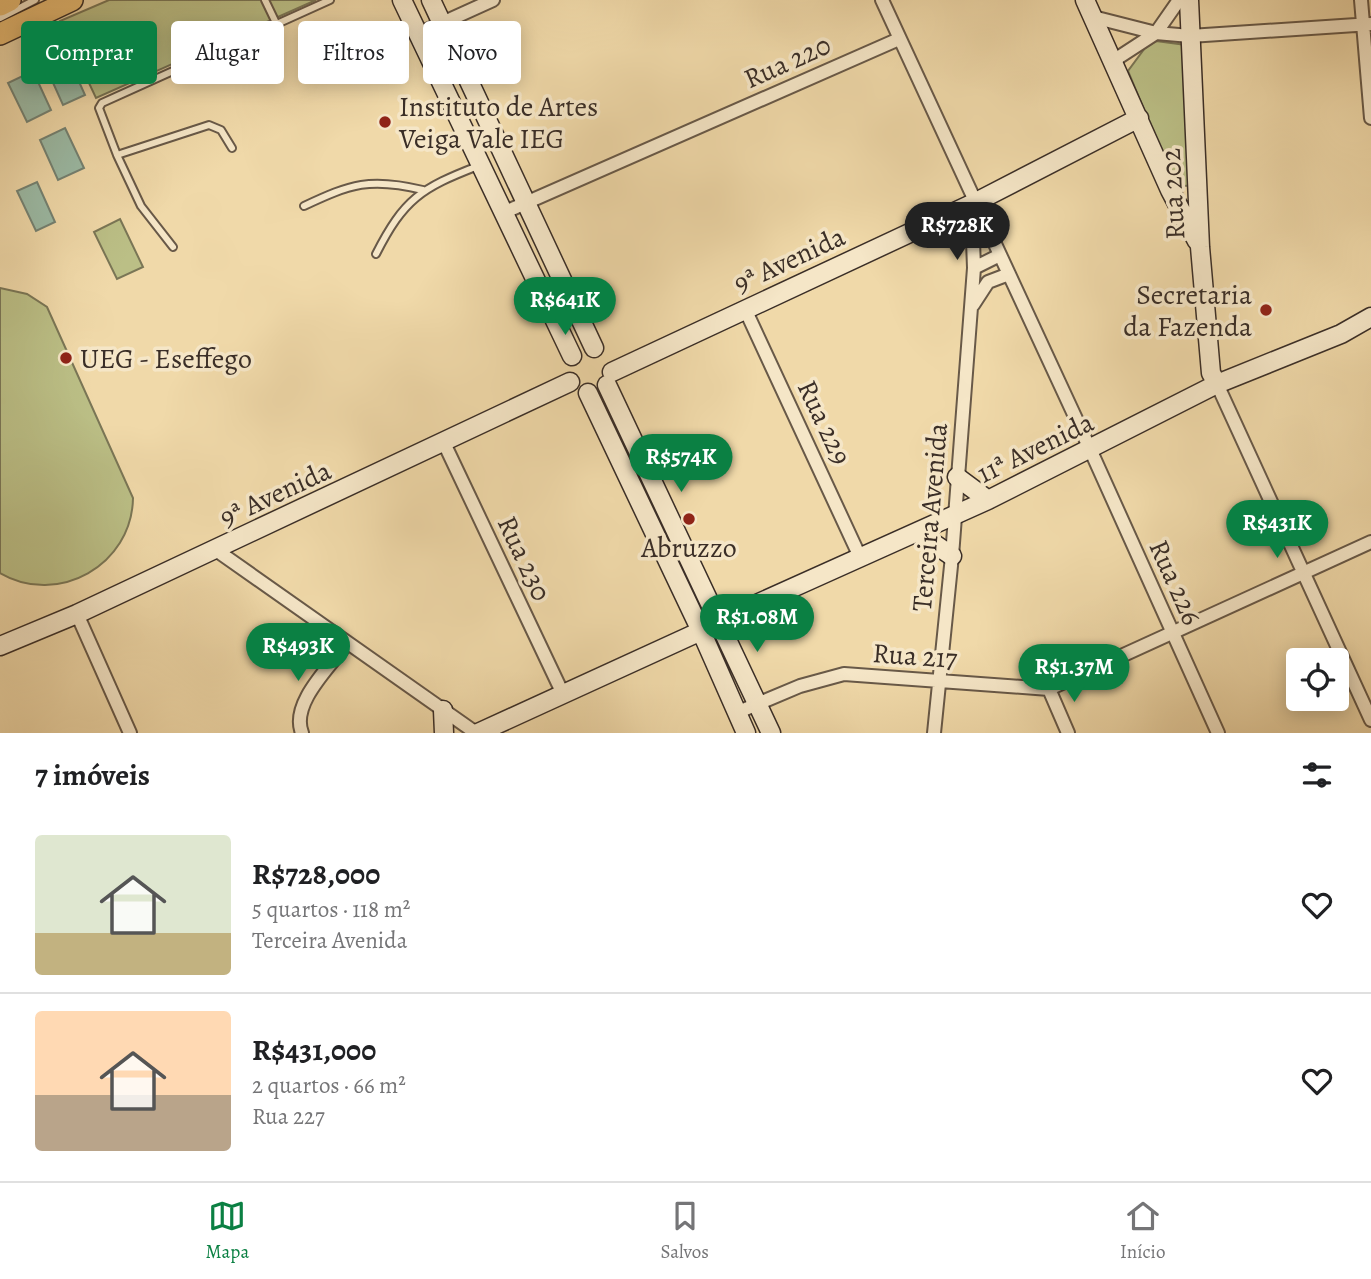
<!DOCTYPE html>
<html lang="pt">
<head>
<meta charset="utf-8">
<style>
	body { margin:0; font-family:Alegreya,serif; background:#f2f2f2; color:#202124; height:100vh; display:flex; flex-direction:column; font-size:26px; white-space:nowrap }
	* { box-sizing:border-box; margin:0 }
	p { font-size:23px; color:#757577 }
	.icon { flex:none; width:38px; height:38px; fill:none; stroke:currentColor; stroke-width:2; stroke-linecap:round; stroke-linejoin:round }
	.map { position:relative; height:733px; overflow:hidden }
	.details { display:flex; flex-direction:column; background:#fff; flex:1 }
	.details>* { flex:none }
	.banner { position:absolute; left:21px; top:21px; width:700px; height:63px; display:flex; gap:14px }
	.buttons { position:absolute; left:1286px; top:648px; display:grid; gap:14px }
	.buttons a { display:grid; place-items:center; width:63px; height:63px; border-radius:7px; background:#fff; box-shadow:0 4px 18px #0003; font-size:35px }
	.price { position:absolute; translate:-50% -60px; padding:0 16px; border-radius:24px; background:#0b8043; color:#fff; font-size:23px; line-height:46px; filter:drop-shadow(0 2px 4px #0008) }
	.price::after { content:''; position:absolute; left:50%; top:42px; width:21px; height:16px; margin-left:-10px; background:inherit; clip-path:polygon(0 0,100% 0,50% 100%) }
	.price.on { background:#222; color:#fff }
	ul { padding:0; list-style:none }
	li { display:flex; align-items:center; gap:21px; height:175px; padding:0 35px }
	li+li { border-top:2px solid #e0e0e0 }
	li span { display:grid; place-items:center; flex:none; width:196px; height:140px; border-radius:7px; color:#555 }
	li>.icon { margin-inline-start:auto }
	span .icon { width:84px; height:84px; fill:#fffc; stroke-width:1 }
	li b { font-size:30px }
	h2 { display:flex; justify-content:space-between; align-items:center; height:84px; padding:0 35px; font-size:30px }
	.tag { padding:0 24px; border-radius:7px; background:#fff; box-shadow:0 4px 18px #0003; font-size:24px; line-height:63px }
	.tag.on { background:#0b8043; color:#fff }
	.menu { display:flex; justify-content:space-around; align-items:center; height:98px; border-top:2px solid #e0e0e0; background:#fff; font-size:19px; color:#757577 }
	.menu a { display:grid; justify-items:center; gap:4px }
	.menu .on { color:#0b8043 }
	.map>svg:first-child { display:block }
	.green { fill:#bbbf86; stroke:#7a7656; stroke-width:2 }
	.water { fill:#9bbaa5; stroke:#748273; stroke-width:2 }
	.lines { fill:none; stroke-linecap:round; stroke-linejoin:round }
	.lane-casing { stroke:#685948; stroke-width:10 }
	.street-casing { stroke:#685948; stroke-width:16 }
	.secondary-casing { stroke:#3a2e27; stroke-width:21 }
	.primary-casing { stroke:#3a2e27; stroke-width:24 }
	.lane { stroke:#f5e6c7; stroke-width:6 }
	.street { stroke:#f5e6c7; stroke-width:12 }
	.secondary { stroke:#f5e6c7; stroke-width:18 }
	.primary { stroke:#e8bc74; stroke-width:21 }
	.poi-dot { fill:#8f2418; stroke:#f5e6c7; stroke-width:2.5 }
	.labels { text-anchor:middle; stroke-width:7; stroke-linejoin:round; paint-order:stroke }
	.street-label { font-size:28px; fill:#3a2e27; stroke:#f5e6c7 }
	.poi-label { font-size:28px; fill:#3a2e27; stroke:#f5e6c7; text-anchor:start }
</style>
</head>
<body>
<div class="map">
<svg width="1371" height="733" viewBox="0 0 1371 733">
	<rect width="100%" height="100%" fill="#f0d9a9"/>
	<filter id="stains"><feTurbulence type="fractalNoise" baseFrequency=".00286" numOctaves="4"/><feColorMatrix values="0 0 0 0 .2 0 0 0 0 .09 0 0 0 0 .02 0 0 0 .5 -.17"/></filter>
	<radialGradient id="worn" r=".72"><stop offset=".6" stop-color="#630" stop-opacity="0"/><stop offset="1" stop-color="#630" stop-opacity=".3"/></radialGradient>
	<path class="green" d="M 109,0 L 316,0 L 96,98 L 60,21 Z
		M 1156,41 L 1186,45 L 1193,185 L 1176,187 L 1128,71 L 1145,48 Z
		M 120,219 L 143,267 L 117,279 L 94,232 Z
		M 0,288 L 27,294 L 47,307 L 133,498 C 132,565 58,607 0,573 Z"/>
	<path class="water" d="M 67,55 L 85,95 L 63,105 L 45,65 Z
		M 33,71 L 51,110 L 27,122 L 8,83 Z
		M 65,128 L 84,168 L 58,180 L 40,140 Z
		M 37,182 L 55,222 L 36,231 L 17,191 Z"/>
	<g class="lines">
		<defs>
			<path id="lane" d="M 265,0 L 277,25
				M 0,18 L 35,0
				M 232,148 L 221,130 L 209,125 L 117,155 L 99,108 L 102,103 L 330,0
				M 117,155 L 141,206 L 173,247
				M 304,206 C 351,184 370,177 423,190
				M 376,254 C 404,199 421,188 478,166"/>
			<path id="street" d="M 882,0 L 1090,449 L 1218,733
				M 1361,0 L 1371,118
				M 1093,17 L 1156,33 L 1190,36 L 1371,24
				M 418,34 L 493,0
				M 1113,61 L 1156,33 L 1179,0
				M 503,213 L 899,39
				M 974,268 L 1000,255
				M 973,305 L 988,282 L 1009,274
				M 745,309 L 860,557
				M 1217,384 L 1371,720
				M 444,443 L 563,694
				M 216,550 L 476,733
				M 77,614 L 130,733
				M 1049,689 L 1068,733
				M 736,713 L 800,686 L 844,674 L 1049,689 L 1371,542
				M 302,733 C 290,703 331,666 347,643
				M 934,733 L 952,556 L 974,268 L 973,241 L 946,215"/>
			<path id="secondary" d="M 402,0 L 572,356
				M 431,0 L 594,348
				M 1085,0 L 1170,190 L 1197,241
				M 1189,0 L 1200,247 L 1211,373 L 1217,384
				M 612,372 L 976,202 L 1139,118
				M 607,385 L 771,733
				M 588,393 L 701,631 L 746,733
				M 957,477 L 988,500
				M 917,532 L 952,556
				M 721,620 L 988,500 L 1217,384 L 1341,334 L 1371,317
				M 0,646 L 77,614 L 570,382
				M 443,710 L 444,733
				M 478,733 L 701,631"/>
			<path id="primary" d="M 0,5 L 10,0
				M 0,34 L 72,0"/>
		</defs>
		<use href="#lane" class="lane-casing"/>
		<use href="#street" class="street-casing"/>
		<use href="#secondary" class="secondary-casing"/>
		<use href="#primary" class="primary-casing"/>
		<use href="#lane" class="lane"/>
		<use href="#street" class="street"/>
		<use href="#secondary" class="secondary"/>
		<use href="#primary" class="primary"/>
	</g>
	<g class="poi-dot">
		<circle cx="385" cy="122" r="7"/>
		<circle cx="1266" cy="310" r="7"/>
		<circle cx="66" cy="358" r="7"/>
		<circle cx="689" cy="519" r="7"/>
	</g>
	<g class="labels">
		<g class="street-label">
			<text transform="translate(787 61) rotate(-24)" y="10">Rua 220</text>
			<text transform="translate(1172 194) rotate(-93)" y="10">Rua 202</text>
			<text transform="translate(789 259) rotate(-25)" y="10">9ª Avenida</text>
			<text transform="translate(825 422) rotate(65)" y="10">Rua 229</text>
			<text transform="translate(1035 447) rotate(-26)" y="10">11ª Avenida</text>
			<text transform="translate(275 493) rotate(-25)" y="10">9ª Avenida</text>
			<text transform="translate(929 517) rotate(-85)" y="10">Terceira Avenida</text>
			<text transform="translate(525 558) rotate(65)" y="10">Rua 230</text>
			<text transform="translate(1176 582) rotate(66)" y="10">Rua 226</text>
			<text transform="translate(915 655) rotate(4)" y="10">Rua 217</text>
		</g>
		<g class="poi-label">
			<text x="399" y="116">Instituto de Artes<tspan x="399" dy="32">Veiga Vale IEG</tspan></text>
			<text x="1252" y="304" text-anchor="end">Secretaria<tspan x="1252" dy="32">da Fazenda</tspan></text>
			<text x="80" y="368">UEG - Eseffego</text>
			<text x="689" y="557" text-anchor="middle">Abruzzo</text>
		</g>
	</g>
	<rect width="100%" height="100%" filter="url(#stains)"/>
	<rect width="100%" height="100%" fill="url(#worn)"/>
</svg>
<div class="buttons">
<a><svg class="icon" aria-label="locate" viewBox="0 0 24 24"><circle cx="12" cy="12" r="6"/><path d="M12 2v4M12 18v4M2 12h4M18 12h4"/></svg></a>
</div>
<b class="price on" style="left:957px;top:262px">R$728K</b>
<b class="price" style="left:565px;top:337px">R$641K</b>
<b class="price" style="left:681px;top:494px">R$574K</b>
<b class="price" style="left:1277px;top:560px">R$431K</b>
<b class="price" style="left:757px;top:654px">R$1.08M</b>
<b class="price" style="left:298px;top:683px">R$493K</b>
<b class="price" style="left:1074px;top:704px">R$1.37M</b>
<div class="banner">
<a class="tag on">Comprar</a>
<a class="tag">Alugar</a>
<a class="tag">Filtros</a>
<a class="tag">Novo</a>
</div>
</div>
<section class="details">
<h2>7 imóveis<svg class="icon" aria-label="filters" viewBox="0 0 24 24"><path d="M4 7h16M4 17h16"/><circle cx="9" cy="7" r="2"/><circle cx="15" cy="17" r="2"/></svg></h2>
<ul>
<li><span style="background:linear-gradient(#dfe7d0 70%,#c2b280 0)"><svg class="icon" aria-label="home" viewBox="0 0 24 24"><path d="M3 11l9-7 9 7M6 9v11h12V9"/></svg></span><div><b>R$728,000</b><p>5 quartos · 118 m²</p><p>Terceira Avenida</p></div><svg class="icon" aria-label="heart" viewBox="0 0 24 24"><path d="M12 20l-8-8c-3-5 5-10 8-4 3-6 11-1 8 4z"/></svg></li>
<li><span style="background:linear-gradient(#ffd9b3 60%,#b9a48a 0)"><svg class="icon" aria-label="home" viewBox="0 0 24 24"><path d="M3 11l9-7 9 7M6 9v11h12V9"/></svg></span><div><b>R$431,000</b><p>2 quartos · 66 m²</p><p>Rua 227</p></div><svg class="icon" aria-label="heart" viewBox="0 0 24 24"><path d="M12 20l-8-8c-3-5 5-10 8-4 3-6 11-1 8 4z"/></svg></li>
</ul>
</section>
<nav class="menu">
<a class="on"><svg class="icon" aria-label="map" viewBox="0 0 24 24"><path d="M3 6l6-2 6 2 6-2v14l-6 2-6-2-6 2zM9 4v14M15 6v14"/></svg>Mapa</a>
<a><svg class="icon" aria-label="saved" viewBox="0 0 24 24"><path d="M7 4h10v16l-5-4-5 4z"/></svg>Salvos</a>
<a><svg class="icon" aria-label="home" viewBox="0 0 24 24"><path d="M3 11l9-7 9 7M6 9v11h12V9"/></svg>Início</a>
</nav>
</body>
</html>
